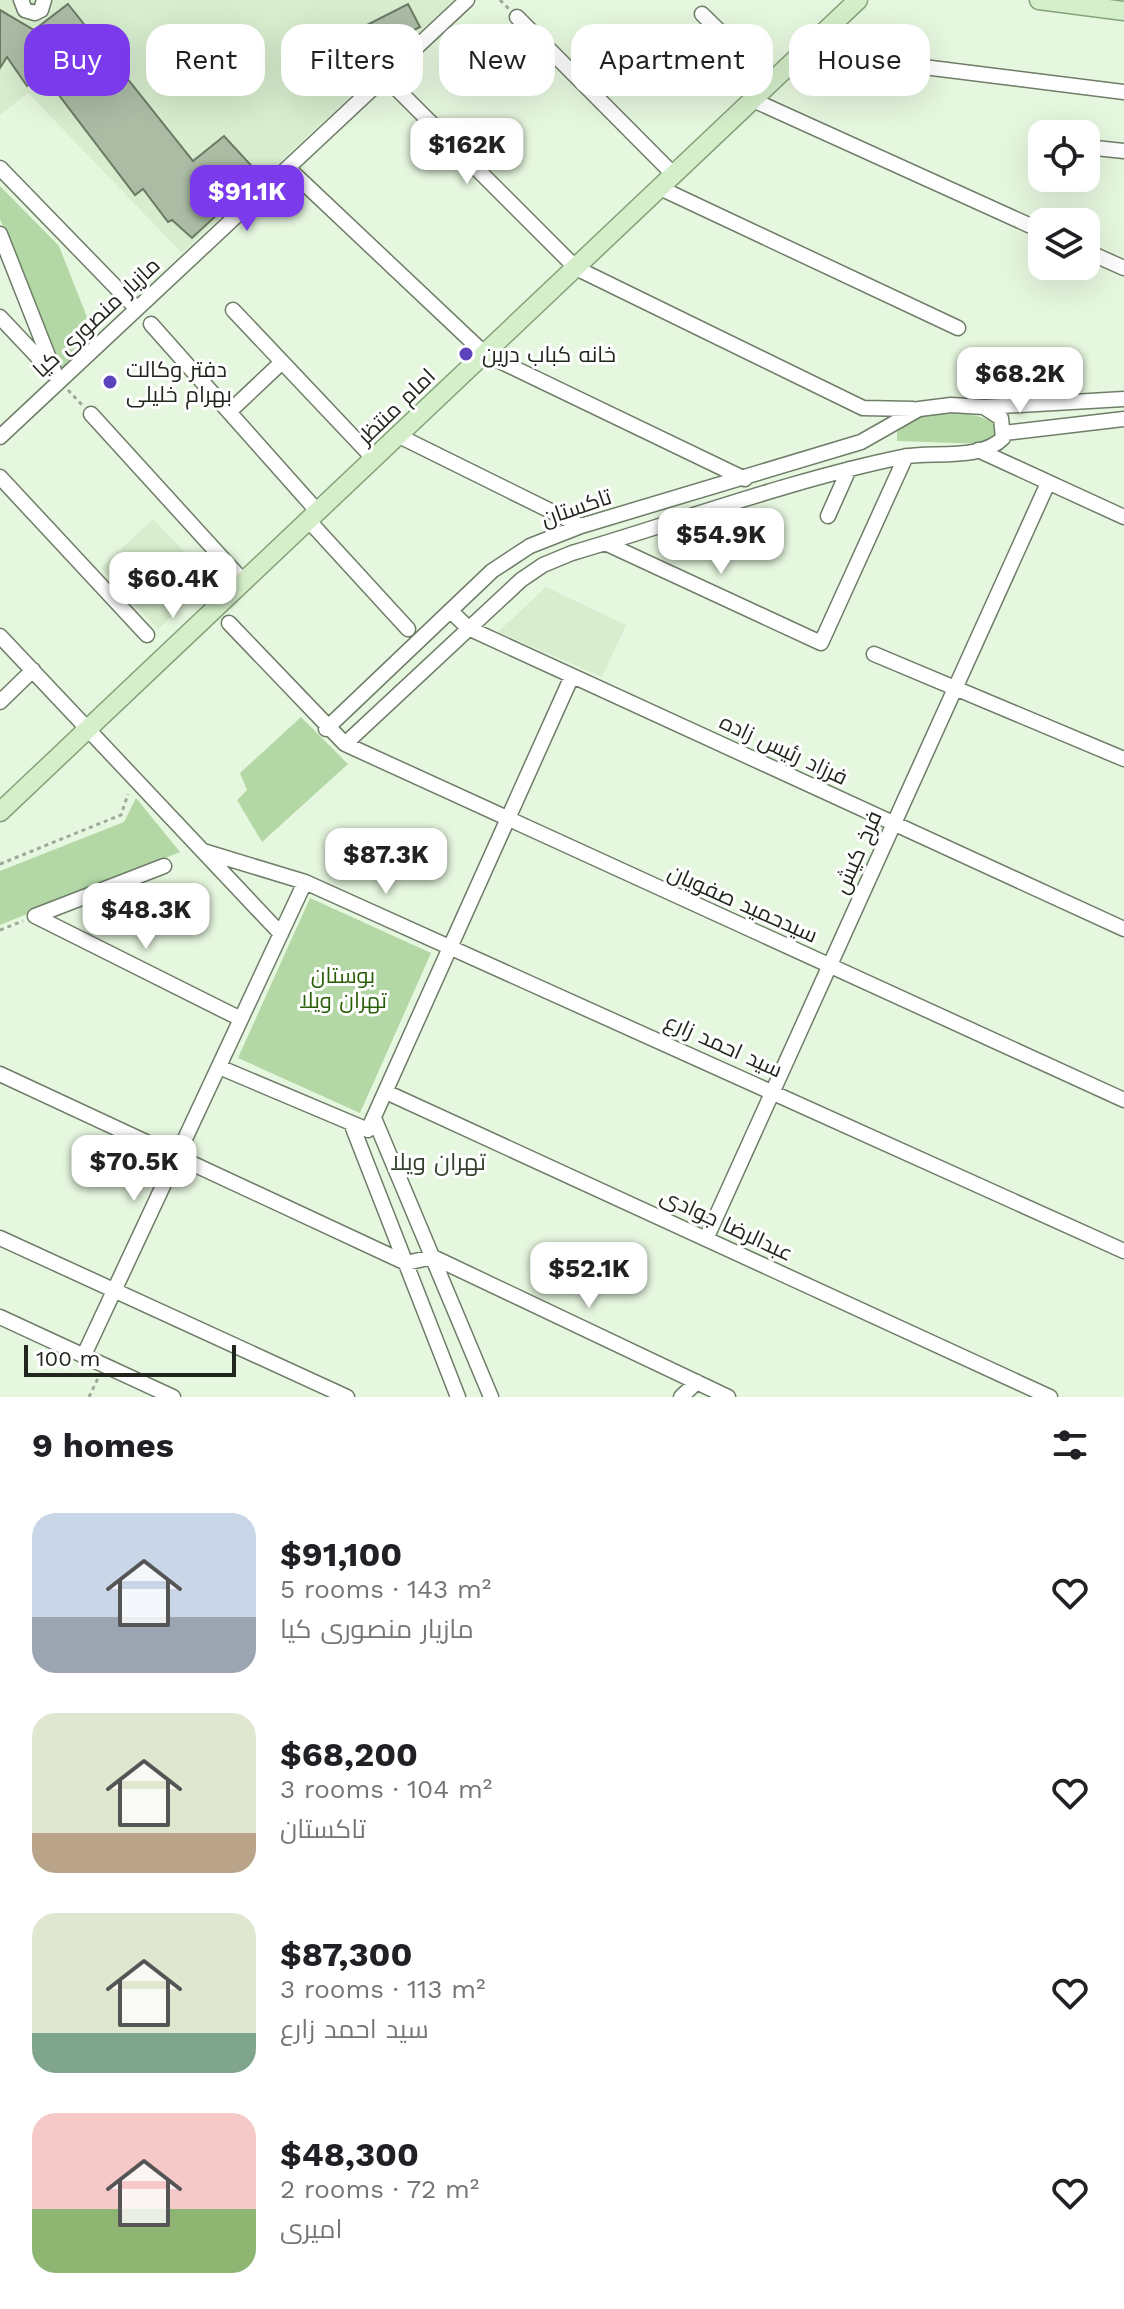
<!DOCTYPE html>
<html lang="en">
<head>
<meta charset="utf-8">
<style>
	body { margin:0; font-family:"Work Sans",Cairo,sans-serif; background:#f2f2f2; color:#202124; height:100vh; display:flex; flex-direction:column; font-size:30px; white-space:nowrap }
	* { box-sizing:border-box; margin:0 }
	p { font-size:26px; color:#757577 }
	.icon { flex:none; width:44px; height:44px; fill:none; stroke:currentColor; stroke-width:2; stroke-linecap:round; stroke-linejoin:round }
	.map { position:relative; height:1397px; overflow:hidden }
	.sheet { display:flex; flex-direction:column; background:#fff; flex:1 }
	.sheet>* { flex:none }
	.top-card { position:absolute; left:24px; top:24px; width:1076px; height:72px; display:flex; gap:16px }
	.fabs { position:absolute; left:1028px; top:120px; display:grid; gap:16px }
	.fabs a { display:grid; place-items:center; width:72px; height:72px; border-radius:16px; background:#fff; box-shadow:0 8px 32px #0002; font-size:40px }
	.scale { position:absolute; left:24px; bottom:20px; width:212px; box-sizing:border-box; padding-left:8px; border:4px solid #20261d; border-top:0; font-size:22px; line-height:28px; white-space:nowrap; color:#20261d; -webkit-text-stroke:6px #fefefe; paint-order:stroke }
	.price { position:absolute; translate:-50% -68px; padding:0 18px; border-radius:16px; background:#fff; color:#222; font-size:26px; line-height:52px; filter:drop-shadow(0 2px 4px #0008) }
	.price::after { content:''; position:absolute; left:50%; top:48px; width:24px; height:18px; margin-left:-12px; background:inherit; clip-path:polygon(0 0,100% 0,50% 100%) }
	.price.on { background:#7c3aed; color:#fff }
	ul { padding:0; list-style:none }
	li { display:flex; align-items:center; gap:24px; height:200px; padding:0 32px }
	li span { display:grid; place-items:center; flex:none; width:224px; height:160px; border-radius:24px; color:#555 }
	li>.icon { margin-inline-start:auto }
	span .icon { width:96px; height:96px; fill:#fffc; stroke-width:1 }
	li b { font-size:34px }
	h2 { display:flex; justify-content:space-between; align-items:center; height:96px; padding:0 32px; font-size:34px }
	.pill { padding:0 28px; border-radius:24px; background:#fff; box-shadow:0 8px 32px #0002; font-size:28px; line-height:72px }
	.pill.on { background:#7c3aed; color:#fff }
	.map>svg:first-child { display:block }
	.built { fill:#d7edce }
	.green { fill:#b3d7a5 }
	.building { fill:#abbba4; stroke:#6a7a64; stroke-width:2 }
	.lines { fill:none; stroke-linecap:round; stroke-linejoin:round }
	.minor-casing { stroke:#6e7d68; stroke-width:17 }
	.major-casing { stroke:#84a278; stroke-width:21 }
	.path { stroke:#9daa97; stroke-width:3; stroke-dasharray:4 4; stroke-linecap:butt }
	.minor { stroke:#fff; stroke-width:14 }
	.major { stroke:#d6efcb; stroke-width:18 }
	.poi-dot { fill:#5c43bc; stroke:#fefefe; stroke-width:3 }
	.labels { text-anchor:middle; stroke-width:6; stroke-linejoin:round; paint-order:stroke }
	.street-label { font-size:22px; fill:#20261d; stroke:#fefefe }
	.poi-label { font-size:22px; fill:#20261d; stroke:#fefefe; text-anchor:start }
	.park-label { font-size:22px; fill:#295e06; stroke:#fefefe }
	.neighbourhood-label { font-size:24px; fill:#34422f; stroke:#fefefe }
</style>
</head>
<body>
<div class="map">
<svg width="1124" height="1397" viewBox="0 0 1124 1397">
	<rect width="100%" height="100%" fill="#e6f7df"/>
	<path class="built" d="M 0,0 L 454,0 L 182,253 L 28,93 L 0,115 Z
		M 153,519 L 211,580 L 158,629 L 101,568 Z
		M 546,587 L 626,625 L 602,677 L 498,632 Z"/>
	<path class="green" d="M 0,186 L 59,246 L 96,340 L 59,371 L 0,219 Z
		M 943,412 C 962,412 977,414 994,423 L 996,432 L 986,444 L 897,441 L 897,431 L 915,418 Z
		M 301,717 L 348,764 L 262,842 L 237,800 L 247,790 L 240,773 Z
		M 136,798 L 180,852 L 0,925 L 0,871 L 124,822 Z
		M 310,898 L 431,953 L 360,1113 L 238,1058 Z"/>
	<path class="building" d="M 68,4 L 193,161 L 224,136 L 260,175 L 192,238 L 172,220 L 168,222 L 143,189 L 135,195 L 42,73 L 27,86 L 7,57 L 0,68 L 0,10 L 34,30 Z
		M 408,4 L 420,27 L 375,50 L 363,27 Z"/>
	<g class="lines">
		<defs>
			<path id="minor" d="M 21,0 L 25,10 L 35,13 L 41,10 L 44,0
				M 702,14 L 771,82
				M 517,17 L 674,175
				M 803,52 L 1124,92
				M 385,77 L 576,268 L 863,408 L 913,409
				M 753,100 L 1042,231
				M 1086,147 L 1124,151
				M 0,168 L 137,309
				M 288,168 L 485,354 L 745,479
				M 660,188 L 958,328
				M 0,234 L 56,376
				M 1086,251 L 1124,268
				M 233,310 L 374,459
				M 0,317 L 49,369
				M 151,324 L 318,512
				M 985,407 L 1124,399
				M 229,412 L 282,362
				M 91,414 L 244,582
				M 1004,433 L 1124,419
				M 399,436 L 581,526
				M 0,437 L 467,0
				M 978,450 L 1124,517
				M 0,477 L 147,635
				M 828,516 L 849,469
				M 309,521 L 408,629
				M 605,543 L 821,643 L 906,456
				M 451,611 L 468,628 L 1124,929
				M 229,623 L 345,744 L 1124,1100
				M 0,636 L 281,934
				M 874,654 L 1124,759
				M 0,702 L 33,670
				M 326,729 L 492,571 L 530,546 L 581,526 L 861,442 L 919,409 L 951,405 L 984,407 L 1001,418 L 1003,438 C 981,461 931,451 902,457 C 791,480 681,521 572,553 L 543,565 L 521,580 L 345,744
				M 203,851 L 305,882 L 1124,1251
				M 35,916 L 241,1019
				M 35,916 L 164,866
				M 219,1067 L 368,1130 L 572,676
				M 0,1074 L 406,1263 L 433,1257 L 728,1397
				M 386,1092 L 1050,1397
				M 374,1118 L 491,1397
				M 351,1123 L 458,1397
				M 0,1238 L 347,1397
				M 706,1239 L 1048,483
				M 0,1317 L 173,1397
				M 84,1355 L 305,882
				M 681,1397 L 697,1382"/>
			<path id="major" d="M 1039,0 L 1124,11
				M 0,812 L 858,0"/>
		</defs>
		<use href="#minor" class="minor-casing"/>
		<use href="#major" class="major-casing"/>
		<path class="path" d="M 500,0 L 509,9
			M 68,390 L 82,405
			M 0,864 L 121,815 L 128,794
			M 0,930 L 23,921
			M 89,1397 L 99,1376"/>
		<use href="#minor" class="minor"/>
		<use href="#major" class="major"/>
	</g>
	<g class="poi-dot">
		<circle cx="466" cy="354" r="8"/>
		<circle cx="110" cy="382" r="8"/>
	</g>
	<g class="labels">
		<g class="street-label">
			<text transform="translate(96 317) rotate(-43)" y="8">مازیار منصوری کیا</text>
			<text transform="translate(396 406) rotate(-44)" y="8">امام منتظر</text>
			<text transform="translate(576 507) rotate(-19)" y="8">تاکستان</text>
			<text transform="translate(784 749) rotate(25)" y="8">فرزاد رئیس زاده</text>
			<text transform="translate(857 852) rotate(-66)" y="8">فرخ کیش</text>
			<text transform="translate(743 903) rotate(24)" y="8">سیدحمید صفویان</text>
			<text transform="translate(724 1045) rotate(24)" y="8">سید احمد زارع</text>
			<text transform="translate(727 1224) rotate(25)" y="8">عبدالرضا جوادی</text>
		</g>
		<g class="poi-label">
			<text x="482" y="362">خانه کباب درین</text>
			<text x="126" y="377">دفتر وکالت<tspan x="126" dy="25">بهرام خلیلی</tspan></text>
		</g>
		<g class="park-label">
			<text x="343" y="983">بوستان<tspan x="343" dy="25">تهران ویلا</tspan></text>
		</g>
		<g class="neighbourhood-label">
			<text x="438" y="1170">تهران ویلا</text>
		</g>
	</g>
</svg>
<div class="fabs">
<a><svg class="icon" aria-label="locate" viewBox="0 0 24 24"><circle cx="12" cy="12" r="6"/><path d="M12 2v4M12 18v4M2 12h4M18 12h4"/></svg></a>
<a><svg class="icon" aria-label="layers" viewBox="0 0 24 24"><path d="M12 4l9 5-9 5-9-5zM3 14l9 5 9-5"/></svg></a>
</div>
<div class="scale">100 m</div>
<b class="price" style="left:467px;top:186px">$162K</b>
<b class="price on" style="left:247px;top:233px">$91.1K</b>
<b class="price" style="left:1020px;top:415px">$68.2K</b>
<b class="price" style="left:721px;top:576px">$54.9K</b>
<b class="price" style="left:173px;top:620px">$60.4K</b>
<b class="price" style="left:386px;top:896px">$87.3K</b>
<b class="price" style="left:146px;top:951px">$48.3K</b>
<b class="price" style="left:134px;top:1203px">$70.5K</b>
<b class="price" style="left:589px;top:1310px">$52.1K</b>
<div class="top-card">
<a class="pill on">Buy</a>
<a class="pill">Rent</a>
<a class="pill">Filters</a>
<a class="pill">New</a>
<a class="pill">Apartment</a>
<a class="pill">House</a>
</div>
</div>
<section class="sheet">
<h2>9 homes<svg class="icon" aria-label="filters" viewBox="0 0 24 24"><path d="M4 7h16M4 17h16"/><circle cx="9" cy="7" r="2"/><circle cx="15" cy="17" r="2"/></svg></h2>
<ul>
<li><span style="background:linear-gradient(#c9d6e8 65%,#9aa5b1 0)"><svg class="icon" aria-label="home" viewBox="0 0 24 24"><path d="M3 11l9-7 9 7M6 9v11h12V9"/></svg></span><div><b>$91,100</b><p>5 rooms · 143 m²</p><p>مازیار منصوری کیا</p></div><svg class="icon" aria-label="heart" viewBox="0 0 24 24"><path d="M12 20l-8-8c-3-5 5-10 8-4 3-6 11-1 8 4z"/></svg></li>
<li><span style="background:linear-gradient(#dfe7d0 75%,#b9a48a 0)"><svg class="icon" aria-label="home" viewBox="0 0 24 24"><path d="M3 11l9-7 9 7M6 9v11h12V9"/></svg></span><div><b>$68,200</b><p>3 rooms · 104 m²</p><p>تاکستان</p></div><svg class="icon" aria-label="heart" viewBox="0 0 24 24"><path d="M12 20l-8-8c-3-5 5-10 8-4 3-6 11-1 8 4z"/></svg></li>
<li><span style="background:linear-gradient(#dfe7d0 75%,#7fa58c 0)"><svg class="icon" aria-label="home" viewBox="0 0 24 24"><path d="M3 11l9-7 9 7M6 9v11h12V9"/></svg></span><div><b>$87,300</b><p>3 rooms · 113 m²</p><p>سید احمد زارع</p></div><svg class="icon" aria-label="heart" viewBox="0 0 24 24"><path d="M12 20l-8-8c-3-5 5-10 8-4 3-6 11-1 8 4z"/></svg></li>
<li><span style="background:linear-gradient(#f6c9c9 60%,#8fb573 0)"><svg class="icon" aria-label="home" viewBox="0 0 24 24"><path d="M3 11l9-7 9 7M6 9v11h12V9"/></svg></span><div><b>$48,300</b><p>2 rooms · 72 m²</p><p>امیری</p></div><svg class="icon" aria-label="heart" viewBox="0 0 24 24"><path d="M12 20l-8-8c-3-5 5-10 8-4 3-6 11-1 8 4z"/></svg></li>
</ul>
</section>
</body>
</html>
